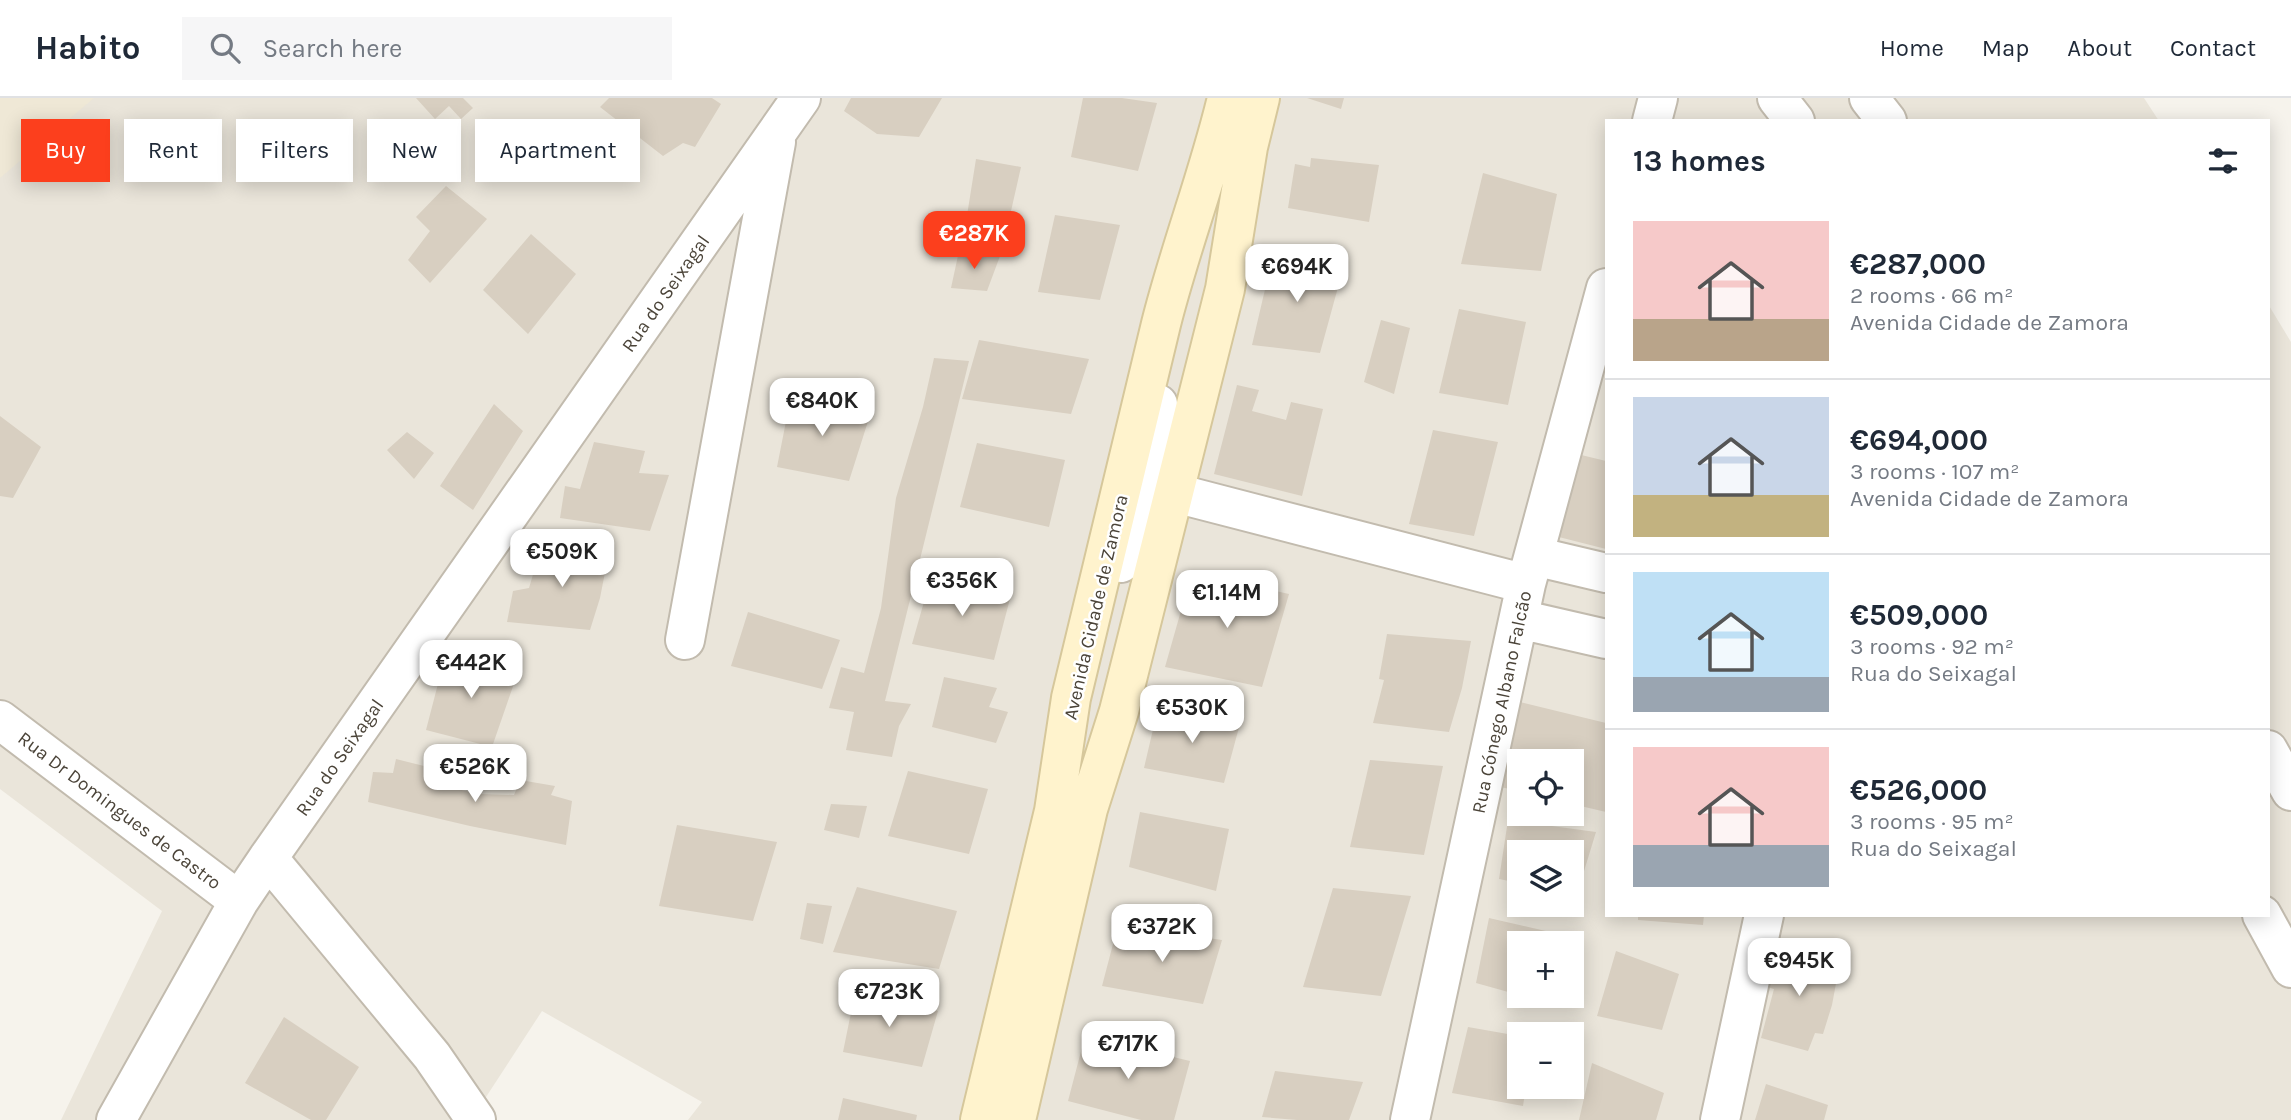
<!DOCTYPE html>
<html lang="en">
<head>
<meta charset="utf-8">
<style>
	body { margin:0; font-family:Karla,sans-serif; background:#f6f6f7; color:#1f2937; height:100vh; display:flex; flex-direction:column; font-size:26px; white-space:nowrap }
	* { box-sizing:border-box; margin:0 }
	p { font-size:23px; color:#747a83 }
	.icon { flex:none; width:38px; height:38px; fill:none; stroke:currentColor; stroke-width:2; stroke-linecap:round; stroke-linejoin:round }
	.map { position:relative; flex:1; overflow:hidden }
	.side { position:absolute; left:1605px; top:21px; width:665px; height:798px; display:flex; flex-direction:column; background:#fff; border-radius:0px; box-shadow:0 4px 18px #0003 }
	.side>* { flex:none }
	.hud { position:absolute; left:21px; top:21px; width:665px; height:63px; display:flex; gap:14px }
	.controls { position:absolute; left:1507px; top:651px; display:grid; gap:14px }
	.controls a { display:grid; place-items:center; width:77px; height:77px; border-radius:0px; background:#fff; box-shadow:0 4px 18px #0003; font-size:35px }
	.price { position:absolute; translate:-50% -60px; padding:0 16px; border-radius:14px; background:#fff; color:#222; font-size:23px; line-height:46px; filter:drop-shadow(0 2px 4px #0008) }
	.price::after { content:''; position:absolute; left:50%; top:42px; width:21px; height:16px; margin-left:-10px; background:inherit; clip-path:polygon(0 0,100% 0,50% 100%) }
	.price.on { background:#fc3f1d; color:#fff }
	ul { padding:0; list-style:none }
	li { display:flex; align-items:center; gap:21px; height:175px; padding:0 28px }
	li+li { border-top:2px solid #e0e1e3 }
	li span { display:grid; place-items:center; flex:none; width:196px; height:140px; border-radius:0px; color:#555 }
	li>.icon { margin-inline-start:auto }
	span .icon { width:84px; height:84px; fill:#fffc; stroke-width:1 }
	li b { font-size:30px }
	h2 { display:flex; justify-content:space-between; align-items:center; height:84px; padding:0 28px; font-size:30px }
	.pill { padding:0 24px; border-radius:0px; background:#fff; box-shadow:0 4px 18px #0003; font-size:24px; line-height:63px }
	.pill.on { background:#fc3f1d; color:#fff }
	header { display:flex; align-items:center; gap:42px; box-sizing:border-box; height:98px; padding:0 35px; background:#fff; border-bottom:2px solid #e0e1e3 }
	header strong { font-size:33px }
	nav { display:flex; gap:38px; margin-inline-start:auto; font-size:24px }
	.search { width:490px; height:63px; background:#f6f6f7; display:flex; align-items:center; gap:18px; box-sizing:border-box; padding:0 24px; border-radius:0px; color:#747a83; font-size:26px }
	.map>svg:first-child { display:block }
	.residential { fill:#eae5da; fill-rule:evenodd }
	.education { fill:#efe8d6 }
	.building { fill:#d8cfc1 }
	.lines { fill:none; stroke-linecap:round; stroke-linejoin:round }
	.street-casing { stroke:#c2bbae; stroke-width:42 }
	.secondary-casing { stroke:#d6c79b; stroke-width:42 }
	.street { stroke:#fff; stroke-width:38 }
	.secondary { stroke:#fff3cd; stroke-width:38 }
	.labels { text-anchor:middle; stroke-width:5; stroke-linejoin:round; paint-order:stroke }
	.street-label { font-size:19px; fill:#4b4439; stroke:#fff }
</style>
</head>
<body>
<header>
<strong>Habito</strong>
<div class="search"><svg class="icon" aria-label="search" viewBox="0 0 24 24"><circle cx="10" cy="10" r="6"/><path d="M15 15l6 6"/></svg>Search here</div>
<nav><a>Home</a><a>Map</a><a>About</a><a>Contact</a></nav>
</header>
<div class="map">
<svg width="2291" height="1022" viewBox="0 0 2291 1022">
	<rect width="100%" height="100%" fill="#f6f3ec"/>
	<path class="residential" d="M 0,0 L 2144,0 L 2159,23 L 1606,23 L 1606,817 L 2268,817 L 2268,206 L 2291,244 L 2291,1022 L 688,1022 L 702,1004 L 542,913 L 471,1022 L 61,1022 L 162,813 L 0,691 ZM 1519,663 L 1572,663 L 1572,716 L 1519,716 ZM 1519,754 L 1572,754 L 1572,807 L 1519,807 ZM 1519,845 L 1572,845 L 1572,898 L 1519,898 ZM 1519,936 L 1572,936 L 1572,989 L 1519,989 Z"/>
	<path class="education" d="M 0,0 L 94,0 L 0,80 Z"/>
	<path class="building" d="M 416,0 L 463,0 L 473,10 L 461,21 L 449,8 L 435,21 Z
		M 609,0 L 712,0 L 721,6 L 695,49 L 683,45 L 663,58 L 600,9 Z
		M 851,0 L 942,0 L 919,39 L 877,36 L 844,13 Z
		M 1083,0 L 1122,0 L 1157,5 L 1138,73 L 1071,59 Z
		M 1307,0 L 1344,0 L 1341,11 Z
		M 1311,60 L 1379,67 L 1369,124 L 1288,110 L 1295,66 L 1310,69 Z
		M 976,61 L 1021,69 L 1006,135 L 965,130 Z
		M 1483,75 L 1557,96 L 1541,173 L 1461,166 Z
		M 446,88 L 487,121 L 430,185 L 408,162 L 430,133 L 416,119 Z
		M 1055,117 L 1120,127 L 1100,202 L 1038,194 Z
		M 531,136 L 576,176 L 528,236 L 483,192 Z
		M 959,153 L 1000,158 L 987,193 L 951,190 Z
		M 1274,153 L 1343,171 L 1320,255 L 1252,247 Z
		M 1459,211 L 1526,224 L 1508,307 L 1439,295 Z
		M 1381,222 L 1410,230 L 1394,296 L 1364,284 Z
		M 979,242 L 1089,261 L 1071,316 L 962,301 Z
		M 934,260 L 969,263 L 885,603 L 911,606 L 899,628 L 892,659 L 846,652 L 854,614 L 829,610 L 841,569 L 864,575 L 881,510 L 896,400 L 923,309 Z
		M 1237,287 L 1259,292 L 1252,313 L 1286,322 L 1291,304 L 1323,311 L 1302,398 L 1214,376 Z
		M 791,298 L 871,314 L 849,383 L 777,369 Z
		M 494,306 L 523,333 L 473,412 L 440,388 Z
		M 0,318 L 41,349 L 13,400 L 0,398 Z
		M 1433,332 L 1498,344 L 1474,438 L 1409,426 Z
		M 407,334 L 434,355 L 414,381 L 387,352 Z
		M 594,344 L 645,353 L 639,375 L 669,377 L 650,433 L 560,420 L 565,388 L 580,391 Z
		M 977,345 L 1065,362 L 1049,429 L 960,409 Z
		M 1573,355 L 1606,363 L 1606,451 L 1551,437 Z
		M 542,446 L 609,454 L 600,500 L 590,532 L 507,524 L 513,493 L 529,490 Z
		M 1192,474 L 1289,496 L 1262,589 L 1165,569 Z
		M 931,479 L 1012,493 L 994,562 L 912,546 Z
		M 748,514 L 840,542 L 822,591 L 731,568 Z
		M 1387,536 L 1471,543 L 1462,590 L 1449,634 L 1373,625 L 1384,582 L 1379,581 Z
		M 446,555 L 518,574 L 492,649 L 426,632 Z
		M 944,579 L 997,590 L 989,609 L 1008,614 L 996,645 L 932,629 Z
		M 1512,602 L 1606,625 L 1606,714 L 1572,706 L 1572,663 L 1519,663 L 1519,693 L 1491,687 Z
		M 1158,610 L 1241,622 L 1224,685 L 1144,670 Z
		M 396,661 L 436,671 L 435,686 L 479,696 L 514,697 L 520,682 L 555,688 L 551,697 L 572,703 L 566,747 L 470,728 L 368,704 L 373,674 L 393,675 Z
		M 1370,662 L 1443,668 L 1424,757 L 1350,749 Z
		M 908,673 L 988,691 L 969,756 L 888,738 Z
		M 831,706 L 867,708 L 859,740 L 824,732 Z
		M 1140,714 L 1229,731 L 1216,793 L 1129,769 Z
		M 1508,722 L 1596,734 L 1577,796 L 1572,795 L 1572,754 L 1519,754 L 1519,785 L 1499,781 Z
		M 677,727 L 777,744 L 753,823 L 659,808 Z
		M 857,789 L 957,813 L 939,871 L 833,854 Z
		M 1333,790 L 1411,798 L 1381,898 L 1303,889 Z
		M 807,805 L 832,808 L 823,846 L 800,841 Z
		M 1638,817 L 1704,817 L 1703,827 L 1638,822 Z
		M 1489,820 L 1572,839 L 1570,845 L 1519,845 L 1519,897 L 1476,885 Z
		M 1118,827 L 1222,842 L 1203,906 L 1102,888 Z
		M 1774,851 L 1840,864 L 1832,907 L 1823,936 L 1815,935 L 1808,953 L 1761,940 L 1774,891 L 1767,889 Z
		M 1616,853 L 1679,876 L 1662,932 L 1597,918 Z
		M 856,890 L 938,913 L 922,969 L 843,954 Z
		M 1527,898 L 1555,898 L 1552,905 Z
		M 284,919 L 359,969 L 326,1022 L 311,1022 L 245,985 Z
		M 1468,929 L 1519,938 L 1519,989 L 1526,989 L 1523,1008 L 1452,995 Z
		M 1085,938 L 1190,963 L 1174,1022 L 1141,1022 L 1068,1003 Z
		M 1592,965 L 1664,995 L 1656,1022 L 1579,1022 Z
		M 1275,973 L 1363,984 L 1349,1022 L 1297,1022 L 1262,1019 Z
		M 1766,986 L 1828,1007 L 1824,1022 L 1755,1022 Z
		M 843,1000 L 917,1017 L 916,1022 L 838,1022 Z"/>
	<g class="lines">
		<defs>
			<path id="street" d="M 1777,0 L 1795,23
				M 1869,0 L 1887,23
				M 1652,23 L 1658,0
				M 1158,306 L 1147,350 L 1155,370 L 1175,395
				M 1534,458 L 1606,475
				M 1121,465 L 1137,409 L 1156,395 L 1175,395 L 1526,486
				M 1519,521 L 1606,541
				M 685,542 L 776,44
				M 0,622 L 239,803
				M 2268,652 L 2291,693
				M 268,760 L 432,958 L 476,1022
				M 2262,817 L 2291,870
				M 116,1022 L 239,803 L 268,760 L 801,0
				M 1410,1022 L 1526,486 L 1606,190
				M 1720,1022 L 1764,817"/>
			<path id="secondary" d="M 980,1022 L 1054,713 L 1071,600 L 1161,226 C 1180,150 1209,76 1227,0
				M 1016,1022 L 1088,711 L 1119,613 L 1225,191 L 1248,49 L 1260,0"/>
		</defs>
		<use href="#street" class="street-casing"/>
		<use href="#secondary" class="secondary-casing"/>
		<use href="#street" class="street"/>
		<use href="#secondary" class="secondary"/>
	</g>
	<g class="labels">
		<g class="street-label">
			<text transform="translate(665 195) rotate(-55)" y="7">Rua do Seixagal</text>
			<text transform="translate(1095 509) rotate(-77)" y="7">Avenida Cidade de Zamora</text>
			<text transform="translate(1501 604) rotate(-78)" y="7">Rua Cónego Albano Falcão</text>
			<text transform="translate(339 659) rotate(-55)" y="7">Rua do Seixagal</text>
			<text transform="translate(120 712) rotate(37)" y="7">Rua Dr Domingues de Castro</text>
		</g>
	</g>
</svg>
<div class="controls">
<a><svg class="icon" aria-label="locate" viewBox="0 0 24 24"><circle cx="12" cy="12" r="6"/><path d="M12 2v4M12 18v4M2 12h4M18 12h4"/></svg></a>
<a><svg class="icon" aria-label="layers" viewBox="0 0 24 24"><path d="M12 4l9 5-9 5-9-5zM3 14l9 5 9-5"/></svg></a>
<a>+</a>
<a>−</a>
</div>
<b class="price on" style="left:974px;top:173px">€287K</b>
<b class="price" style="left:1297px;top:206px">€694K</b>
<b class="price" style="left:822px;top:340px">€840K</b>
<b class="price" style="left:562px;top:491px">€509K</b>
<b class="price" style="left:962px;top:520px">€356K</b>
<b class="price" style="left:1227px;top:532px">€1.14M</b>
<b class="price" style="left:471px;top:602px">€442K</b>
<b class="price" style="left:1192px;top:647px">€530K</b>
<b class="price" style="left:475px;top:706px">€526K</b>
<b class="price" style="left:1162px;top:866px">€372K</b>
<b class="price" style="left:1799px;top:900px">€945K</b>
<b class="price" style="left:889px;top:931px">€723K</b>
<b class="price" style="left:1128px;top:983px">€717K</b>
<div class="hud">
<a class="pill on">Buy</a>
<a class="pill">Rent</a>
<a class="pill">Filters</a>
<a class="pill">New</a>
<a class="pill">Apartment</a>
</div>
<section class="side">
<h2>13 homes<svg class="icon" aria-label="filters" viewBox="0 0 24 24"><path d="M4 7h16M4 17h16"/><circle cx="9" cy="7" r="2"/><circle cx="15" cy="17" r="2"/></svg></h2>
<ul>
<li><span style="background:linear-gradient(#f6c9c9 70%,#b9a48a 0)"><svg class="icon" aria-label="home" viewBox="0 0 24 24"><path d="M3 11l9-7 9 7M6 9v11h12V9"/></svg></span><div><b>€287,000</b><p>2 rooms · 66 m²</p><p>Avenida Cidade de Zamora</p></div></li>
<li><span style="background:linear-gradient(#c9d6e8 70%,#c2b280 0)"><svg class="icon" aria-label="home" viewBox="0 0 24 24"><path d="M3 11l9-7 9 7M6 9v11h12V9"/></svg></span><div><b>€694,000</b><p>3 rooms · 107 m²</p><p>Avenida Cidade de Zamora</p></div></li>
<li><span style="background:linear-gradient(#bfe0f5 75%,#9aa5b1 0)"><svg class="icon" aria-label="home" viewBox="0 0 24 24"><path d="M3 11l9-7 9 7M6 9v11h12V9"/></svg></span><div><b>€509,000</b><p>3 rooms · 92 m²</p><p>Rua do Seixagal</p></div></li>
<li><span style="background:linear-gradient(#f6c9c9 70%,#9aa5b1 0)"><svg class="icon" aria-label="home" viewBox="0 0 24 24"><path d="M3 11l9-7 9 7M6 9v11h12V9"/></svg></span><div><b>€526,000</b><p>3 rooms · 95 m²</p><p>Rua do Seixagal</p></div></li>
</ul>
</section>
</div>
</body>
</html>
